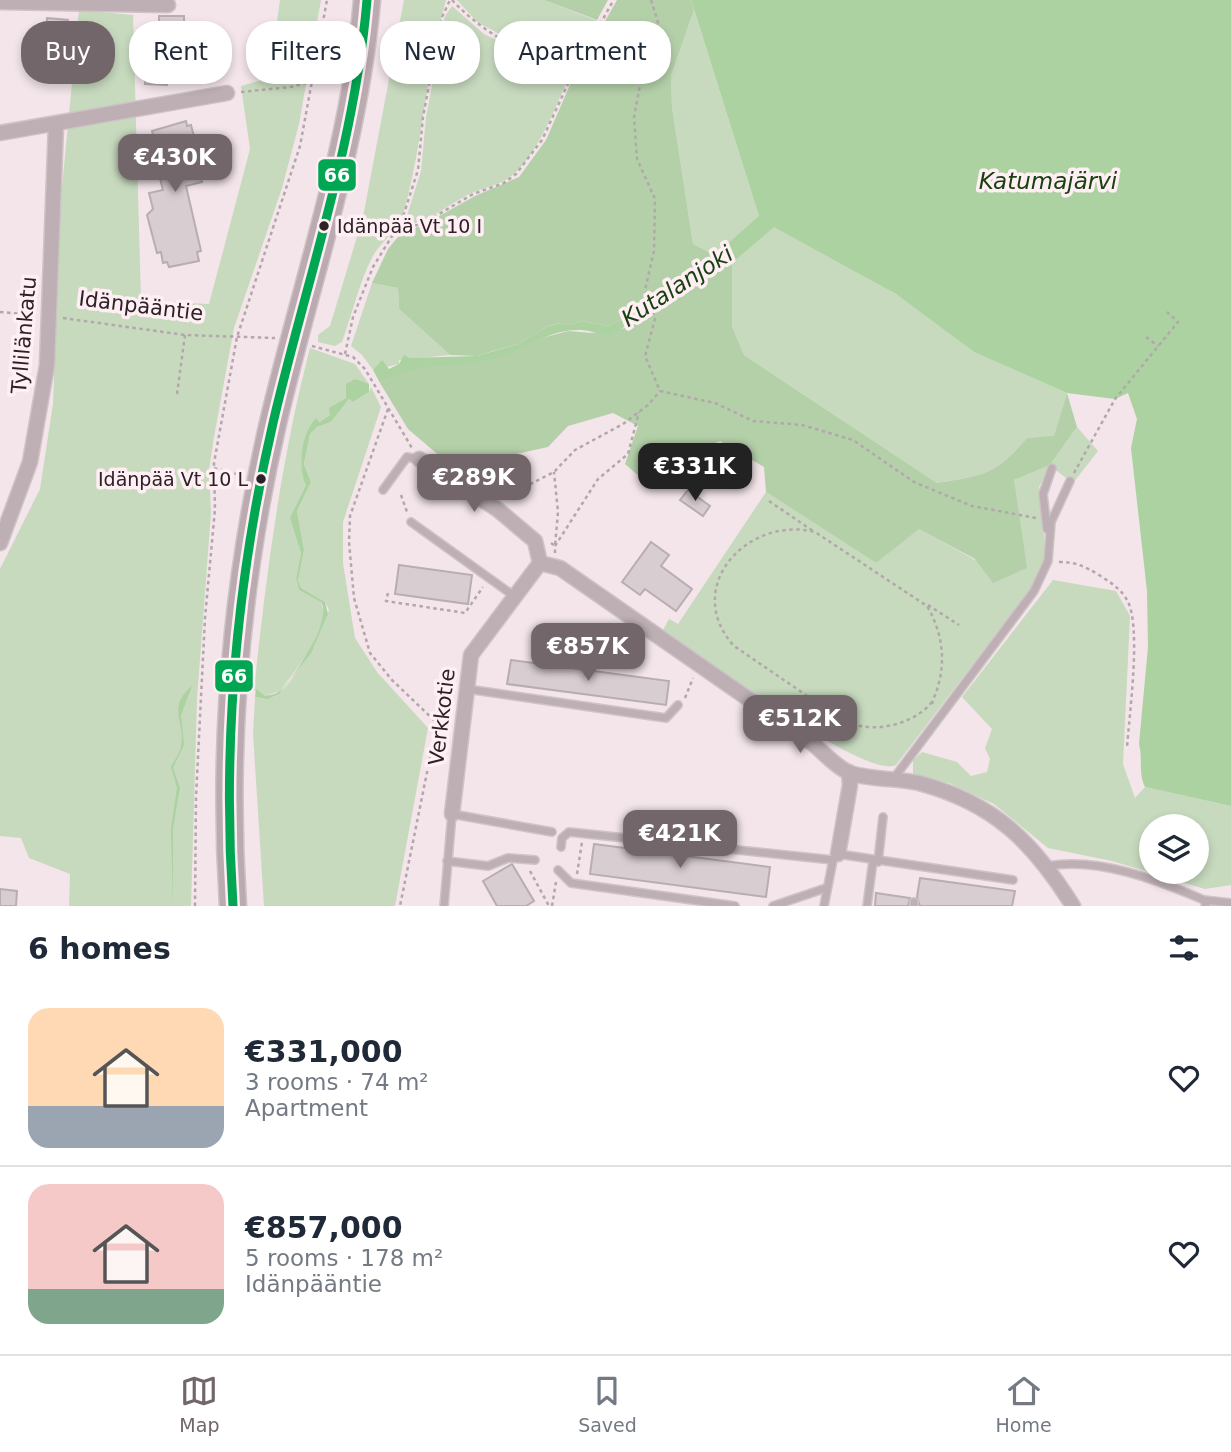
<!DOCTYPE html>
<html lang="en">
<head>
<meta charset="utf-8">
<style>
	body { margin:0; font-family:"DejaVu Sans",sans-serif; background:#f2f2f3; color:#1f2937; height:100vh; display:flex; flex-direction:column; font-size:26px; white-space:nowrap }
	* { box-sizing:border-box; margin:0 }
	p { font-size:23px; color:#747a83 }
	.icon { flex:none; width:38px; height:38px; fill:none; stroke:currentColor; stroke-width:2; stroke-linecap:round; stroke-linejoin:round }
	.map { position:relative; height:906px; overflow:hidden }
	.sheet { display:flex; flex-direction:column; background:#fff; flex:1 }
	.sheet>* { flex:none }
	.top-card { position:absolute; left:21px; top:21px; width:700px; height:63px; display:flex; gap:14px }
	.controls { position:absolute; left:1139px; top:814px; display:grid; gap:14px }
	.controls a { display:grid; place-items:center; width:70px; height:70px; border-radius:50%; background:#fff; box-shadow:0 4px 10px #0003; font-size:35px }
	.price { position:absolute; translate:-50% -60px; padding:0 16px; border-radius:14px; background:#72666a; color:#fff; font-size:23px; line-height:46px; filter:drop-shadow(0 2px 4px #0008) }
	.price::after { content:''; position:absolute; left:50%; top:42px; width:21px; height:16px; margin-left:-10px; background:inherit; clip-path:polygon(0 0,100% 0,50% 100%) }
	.price.selected { background:#222; color:#fff }
	ul { padding:0; list-style:none }
	li { display:flex; align-items:center; gap:21px; height:175px; padding:0 28px }
	li+li { border-top:2px solid #e0e1e3 }
	li span { display:grid; place-items:center; flex:none; width:196px; height:140px; border-radius:21px; color:#555 }
	li>.icon { margin-inline-start:auto }
	span .icon { width:84px; height:84px; fill:#fffc; stroke-width:1 }
	li b { font-size:30px }
	h2 { display:flex; justify-content:space-between; align-items:center; height:84px; padding:0 28px; font-size:30px }
	.chip { padding:0 24px; border-radius:28px; background:#fff; box-shadow:0 4px 10px #0003; font-size:24px; line-height:63px }
	.chip.selected { background:#72666a; color:#fff }
	.menu { display:flex; justify-content:space-around; align-items:center; height:98px; border-top:2px solid #e0e1e3; background:#fff; font-size:19px; color:#747a83 }
	.menu a { display:grid; justify-items:center; gap:4px }
	.menu .selected { color:#72666a }
	.map>svg:first-child { display:block }
	.green { fill:#c7dabe; fill-rule:evenodd }
	.forest { fill:#b4d0a9 }
	.water { fill:#abd2a0 }
	.building { fill:#d8cdd0; stroke:#b8adb1; stroke-width:2 }
	.lines { fill:none; stroke-linecap:round; stroke-linejoin:round }
	.lane-casing { stroke:#cec3c7; stroke-width:10 }
	.street-casing { stroke:#cec3c7; stroke-width:17 }
	.highway-casing { stroke:#cec3c7; stroke-width:29 }
	.path { stroke:#b2a7ab; stroke-width:2.5; stroke-dasharray:3.5 3.5; stroke-linecap:butt }
	.lane { stroke:#bdafb3; stroke-width:7 }
	.street { stroke:#bdafb3; stroke-width:14 }
	.highway { stroke:#bcaab1; stroke-width:26 }
	.bus-1-casing { stroke:#ffeff4; stroke-width:14 }
	.bus-1 { stroke:#00a651; stroke-width:9 }
	.bus-dot { fill:#2c2225; stroke:#ffeff4; stroke-width:2.5 }
	.labels { text-anchor:middle; stroke-width:7; stroke-linejoin:round; paint-order:stroke }
	.bus-label { font-size:19px; fill:#2c2225; stroke:#ffeff4; text-anchor:start }
	.street-label { font-size:21px; fill:#2c2225; stroke:#ffeff4 }
	.water-label { font-size:23px; font-style:italic; fill:#18410f; stroke:#ffeff4 }
	.line-badge { stroke:#ffeff4; stroke-width:2.5 }
	.badge-label { font-size:19px; text-anchor:middle; font-weight:bold; fill:#fff }
</style>
</head>
<body>
<div class="map">
<svg width="1231" height="906" viewBox="0 0 1231 906">
	<rect width="100%" height="100%" fill="#f3e5e9"/>
	<path class="green" d="M 280,0 L 321,0 L 299,124 L 282,188 L 234,328 L 214,437 L 209,470 L 211,513 L 197,699 L 191,906 L 69,906 L 70,874 L 29,858 L 21,838 L 0,836 L 0,569 L 40,489 L 53,404 L 60,208 L 79,10 L 133,15 L 141,301 L 209,304 L 250,149 L 241,86 L 269,78 Z
		M 404,0 L 446,0 C 426,70 423,145 403,215 C 400,227 381,242 373,256 C 359,282 352,315 342,342 L 335,346 L 318,342 L 318,335 L 330,326 L 363,217 Z
		M 457,0 L 544,0 L 600,22 L 574,66 L 562,67 L 477,22 Z
		M 452,6 L 484,34 L 565,74 L 568,80 C 554,109 533,168 502,182 C 488,188 475,190 462,198 C 444,208 425,224 404,225 L 421,171 L 426,117 L 445,16 Z
		M 694,10 L 759,216 L 899,296 L 974,352 L 1067,393 L 1054,437 L 1027,438 C 994,476 984,475 937,483 L 744,355 L 732,326 L 732,263 L 693,244 L 672,107 L 671,76 Z
		M 372,283 L 398,288 L 399,309 L 450,355 L 399,360 L 399,364 L 373,370 L 362,355 L 351,346 Z
		M 310,348 L 355,364 L 369,384 L 346,385 L 346,398 L 330,408 L 330,415 L 321,422 L 316,419 C 301,438 298,466 306,485 L 291,517 L 301,553 L 296,578 L 299,590 L 321,602 L 325,616 L 309,652 L 280,691 L 265,696 L 254,690 C 266,575 281,460 310,348 Z
		M 371,387 L 381,407 L 343,522 L 343,563 L 355,638 L 377,672 L 428,728 L 395,906 L 264,906 L 253,734 L 255,697 C 263,698 269,700 277,695 C 293,685 323,629 329,610 L 325,602 L 301,588 L 298,581 L 304,550 L 297,511 L 311,482 L 304,464 L 310,434 L 317,427 L 331,422 L 349,399 L 353,402 L 369,392 Z
		M 1077,427 L 1098,451 L 1073,483 L 1050,466 L 1039,487 L 1044,522 L 1045,561 L 1035,583 L 896,765 C 866,781 697,653 663,630 L 669,619 L 678,624 L 766,492 L 876,563 L 918,528 L 975,560 L 1016,507 L 1014,480 L 1050,465 Z
		M 1053,580 L 1116,591 L 1130,616 L 1123,764 L 1135,798 L 1145,787 L 1231,806 L 1231,885 L 1205,889 L 1112,861 L 1048,848 L 994,804 L 949,783 L 913,774 L 913,760 L 922,752 L 957,762 L 971,776 L 987,772 L 990,759 L 985,748 L 992,729 L 962,697 ZM 1152,826 L 1197,826 L 1197,872 L 1152,872 Z"/>
	<path class="forest" d="M 544,0 L 608,0 L 597,20 Z
		M 617,0 L 691,0 L 694,10 L 671,76 L 672,107 L 693,244 L 715,255 L 701,264 L 666,298 L 608,326 L 582,321 L 569,325 L 559,323 L 547,327 L 518,344 L 493,351 L 477,356 L 450,355 L 399,309 L 398,288 L 372,283 L 388,249 L 402,232 L 423,225 L 475,196 L 519,177 L 546,140 L 573,78 Z
		M 732,263 L 732,326 L 744,355 L 937,483 C 984,475 994,476 1027,438 L 1054,436 L 1067,393 L 1077,427 L 1050,465 L 1014,480 L 1027,568 L 993,583 L 975,559 L 919,529 L 876,563 L 766,492 L 764,467 L 720,441 L 695,451 L 649,485 L 625,464 L 638,426 L 613,413 L 568,426 L 548,447 L 498,458 L 449,464 L 408,429 L 380,383 L 403,371 L 420,366 L 485,361 L 542,338 L 568,331 L 592,333 L 625,328 L 635,319 L 674,299 Z"/>
	<path class="water" d="M 691,0 L 1231,0 L 1231,806 L 1145,787 C 1138,773 1143,759 1139,744 L 1148,647 L 1147,591 L 1131,448 L 1137,419 L 1128,393 L 1115,399 L 1067,393 L 974,352 L 896,294 L 774,227 L 732,263 L 609,336 C 600,334 591,331 582,330 C 547,328 518,354 485,361 C 441,370 424,359 380,383 L 373,370 L 382,360 L 389,369 L 399,364 L 404,355 L 409,358 L 477,356 L 518,344 L 547,327 L 560,323 L 569,325 L 582,321 L 608,326 L 656,302 L 661,296 L 666,298 L 677,281 L 715,255 L 759,216 Z
		M 355,379 L 369,384 L 369,392 L 353,402 L 349,399 L 331,422 L 317,427 L 310,434 L 304,464 L 311,482 L 297,511 L 304,550 L 298,581 L 301,588 L 325,602 L 328,614 L 311,653 L 279,694 L 268,699 L 255,697 L 256,689 L 265,696 C 270,695 277,694 281,690 C 295,676 333,619 321,602 L 299,590 L 296,578 L 301,553 L 290,518 L 306,485 C 298,469 300,435 316,418 L 320,422 L 330,415 L 329,408 L 346,398 L 346,384 Z
		M 192,686 L 181,715 L 184,745 L 173,768 L 180,788 L 173,828 L 173,906 L 171,828 L 177,788 L 171,767 C 174,761 180,753 181,746 C 186,723 166,707 192,686 Z"/>
	<path class="building" d="M 159,16 L 184,16 L 184,36 L 181,36 L 181,43 L 169,47 L 167,85 L 145,84 L 147,63 L 155,64 L 155,23 L 159,23 Z
		M 47,18 L 68,20 L 66,47 L 51,45 L 51,38 L 46,38 Z
		M 250,38 L 266,39 L 263,58 L 248,56 Z
		M 186,121 L 187,126 L 191,125 L 203,172 L 199,173 L 202,182 L 186,186 L 201,251 L 197,252 L 199,261 L 169,267 L 167,262 L 163,263 L 161,252 L 157,253 L 147,215 L 153,209 L 149,193 L 163,190 L 149,136 L 153,135 L 152,131 Z
		M 688,490 L 710,506 L 703,516 L 680,500 Z
		M 651,542 L 669,555 L 661,566 L 692,589 L 676,611 L 645,589 L 640,595 L 622,582 Z
		M 399,565 L 472,575 L 468,604 L 395,594 Z
		M 511,660 L 669,681 L 666,705 L 507,684 Z
		M 594,844 L 770,867 L 766,897 L 590,874 Z
		M 512,864 L 534,901 L 526,906 L 497,906 L 483,881 Z
		M 920,878 L 1015,891 L 1012,906 L 920,906 L 917,897 Z
		M 0,889 L 17,891 L 16,906 L 0,906 Z
		M 876,893 L 910,898 L 908,906 L 875,906 Z"/>
	<g class="lines">
		<defs>
			<path id="lane" d="M 383,490 L 407,457 L 418,459
				M 411,522 L 514,596
				M 1047,529 L 1043,494 L 1052,468
				M 467,689 L 666,718 L 678,705
				M 894,778 L 1034,591 L 1048,561 L 1051,522 L 1070,481
				M 561,847 L 562,838 L 569,832 L 833,860
				M 447,861 L 488,866 L 508,858 L 535,860
				M 878,862 L 883,817
				M 1048,866 C 1099,857 1157,880 1204,900 L 1206,906
				M 558,870 L 571,883 L 735,906
				M 1204,900 L 1231,903
				M 444,906 L 452,814 L 552,832
				M 773,906 L 826,888
				M 824,906 L 833,860 L 838,854 L 1013,880
				M 867,906 L 873,861
				M 914,906 L 914,902"/>
			<path id="street" d="M 0,2 L 168,5
				M 0,133 L 227,93
				M 419,459 L 497,509 L 535,541 L 540,563
				M 0,543 L 30,462 L 47,365 L 56,124
				M 540,563 L 560,568 L 812,743 C 823,752 837,768 850,773 C 871,780 897,778 919,783 C 994,803 1033,842 1073,906
				M 452,814 L 471,655 L 540,563
				M 838,854 L 850,785 L 849,772"/>
			<path id="highway" d="M 233,906 C 222,742 236,583 273,423 C 306,282 355,144 367,0"/>
		</defs>
		<use href="#lane" class="lane-casing"/>
		<use href="#street" class="street-casing"/>
		<use href="#highway" class="highway-casing"/>
		<path class="path" d="M 452,0 C 486,36 527,55 573,73
			M 651,0 L 658,22 L 644,64 L 634,117 L 637,159 L 655,199 L 654,251 L 645,290 L 655,319 L 645,356 L 660,391
			M 241,92 L 291,87 L 314,81
			M 399,229 L 418,170 L 423,117 L 442,17 L 450,0
			M 0,312 L 35,315
			M 63,318 L 185,335 L 275,338
			M 1146,337 L 1158,346
			M 312,346 L 353,357 L 365,369 L 412,448
			M 345,354 L 353,317 L 373,267 L 392,236 L 399,229 L 422,224 L 473,194 L 504,183 L 516,174 L 542,140 L 573,73 L 613,1
			M 660,391 L 715,403 L 753,421 L 802,425 L 853,440 L 914,482 L 972,506 L 1036,518
			M 177,394 L 185,335
			M 388,409 L 350,516 L 349,542 L 354,598 L 370,653 L 392,680 L 437,723 L 400,906
			M 214,468 L 241,475
			M 1074,473 L 1115,399 L 1178,322 L 1167,312
			M 401,495 L 407,512
			M 505,497 L 554,472 L 575,450 L 623,424 L 648,405 L 660,391
			M 769,501 L 813,531
			M 551,543 L 555,546 L 558,512 L 554,472
			M 555,553 L 555,546 L 598,479 L 628,454 L 639,412
			M 1059,562 C 1076,562 1084,566 1099,575 C 1110,582 1121,589 1127,600 C 1142,625 1129,716 1127,748
			M 388,593 L 386,601 L 465,613 L 483,587
			M 928,605 L 959,625
			M 685,698 L 693,678
			M 932,702 C 912,726 872,734 844,721 L 734,646 C 681,587 748,515 815,532 L 927,606 C 945,637 947,670 932,702 L 935,705
			M 530,871 L 549,906
			M 577,874 L 582,842
			M 195,906 L 196,797 L 205,618 L 215,509 L 214,463 L 237,337 L 300,146 L 327,0
			M 552,906 L 556,882"/>
		<use href="#lane" class="lane"/>
		<use href="#street" class="street"/>
		<use href="#highway" class="highway"/>
		<defs>
			<path id="bus-1" d="M 233,906 C 222,742 236,583 273,423 C 306,282 355,144 367,0"/>
		</defs>
		<use href="#bus-1" class="bus-1-casing"/>
		<use href="#bus-1" class="bus-1"/>
	</g>
	<g class="bus-dot">
		<circle cx="324" cy="226" r="6"/>
		<circle cx="261" cy="479" r="6"/>
	</g>
	<g class="labels">
		<g class="bus-label">
			<text x="337" y="233">Idänpää Vt 10 I</text>
			<text x="248" y="486" text-anchor="end">Idänpää Vt 10 L</text>
		</g>
		<g class="street-label">
			<text transform="translate(141 306) rotate(7)" y="7">Idänpääntie</text>
			<text transform="translate(24 335) rotate(-85)" y="7">Tyllilänkatu</text>
			<text transform="translate(442 717) rotate(-83)" y="7">Verkkotie</text>
		</g>
		<g class="water-label">
			<text x="1048" y="189">Katumajärvi</text>
			<text transform="translate(677 286) rotate(-33)" y="8">Kutalanjoki</text>
		</g>
	</g>
	<g class="line-badge">
		<rect x="317" y="158" width="40" height="34" rx="7" fill="#00a651"/>
		<rect x="214" y="659" width="40" height="34" rx="7" fill="#00a651"/>
	</g>
	<g class="badge-label">
		<text x="337" y="182">66</text>
		<text x="234" y="683">66</text>
	</g>
</svg>
<div class="controls">
<a><svg class="icon" aria-label="layers" viewBox="0 0 24 24"><path d="M12 4l9 5-9 5-9-5zM3 14l9 5 9-5"/></svg></a>
</div>
<b class="price" style="left:175px;top:194px">€430K</b>
<b class="price selected" style="left:695px;top:503px">€331K</b>
<b class="price" style="left:474px;top:514px">€289K</b>
<b class="price" style="left:588px;top:683px">€857K</b>
<b class="price" style="left:800px;top:755px">€512K</b>
<b class="price" style="left:680px;top:870px">€421K</b>
<div class="top-card">
<a class="chip selected">Buy</a>
<a class="chip">Rent</a>
<a class="chip">Filters</a>
<a class="chip">New</a>
<a class="chip">Apartment</a>
</div>
</div>
<section class="sheet">
<h2>6 homes<svg class="icon" aria-label="filters" viewBox="0 0 24 24"><path d="M4 7h16M4 17h16"/><circle cx="9" cy="7" r="2"/><circle cx="15" cy="17" r="2"/></svg></h2>
<ul>
<li><span style="background:linear-gradient(#ffd9b3 70%,#9aa5b1 0)"><svg class="icon" aria-label="home" viewBox="0 0 24 24"><path d="M3 11l9-7 9 7M6 9v11h12V9"/></svg></span><div><b>€331,000</b><p>3 rooms · 74 m²</p><p>Apartment</p></div><svg class="icon" aria-label="heart" viewBox="0 0 24 24"><path d="M12 20l-8-8c-3-5 5-10 8-4 3-6 11-1 8 4z"/></svg></li>
<li><span style="background:linear-gradient(#f6c9c9 75%,#7fa58c 0)"><svg class="icon" aria-label="home" viewBox="0 0 24 24"><path d="M3 11l9-7 9 7M6 9v11h12V9"/></svg></span><div><b>€857,000</b><p>5 rooms · 178 m²</p><p>Idänpääntie</p></div><svg class="icon" aria-label="heart" viewBox="0 0 24 24"><path d="M12 20l-8-8c-3-5 5-10 8-4 3-6 11-1 8 4z"/></svg></li>
</ul>
</section>
<nav class="menu">
<a class="selected"><svg class="icon" aria-label="map" viewBox="0 0 24 24"><path d="M3 6l6-2 6 2 6-2v14l-6 2-6-2-6 2zM9 4v14M15 6v14"/></svg>Map</a>
<a><svg class="icon" aria-label="saved" viewBox="0 0 24 24"><path d="M7 4h10v16l-5-4-5 4z"/></svg>Saved</a>
<a><svg class="icon" aria-label="home" viewBox="0 0 24 24"><path d="M3 11l9-7 9 7M6 9v11h12V9"/></svg>Home</a>
</nav>
</body>
</html>
